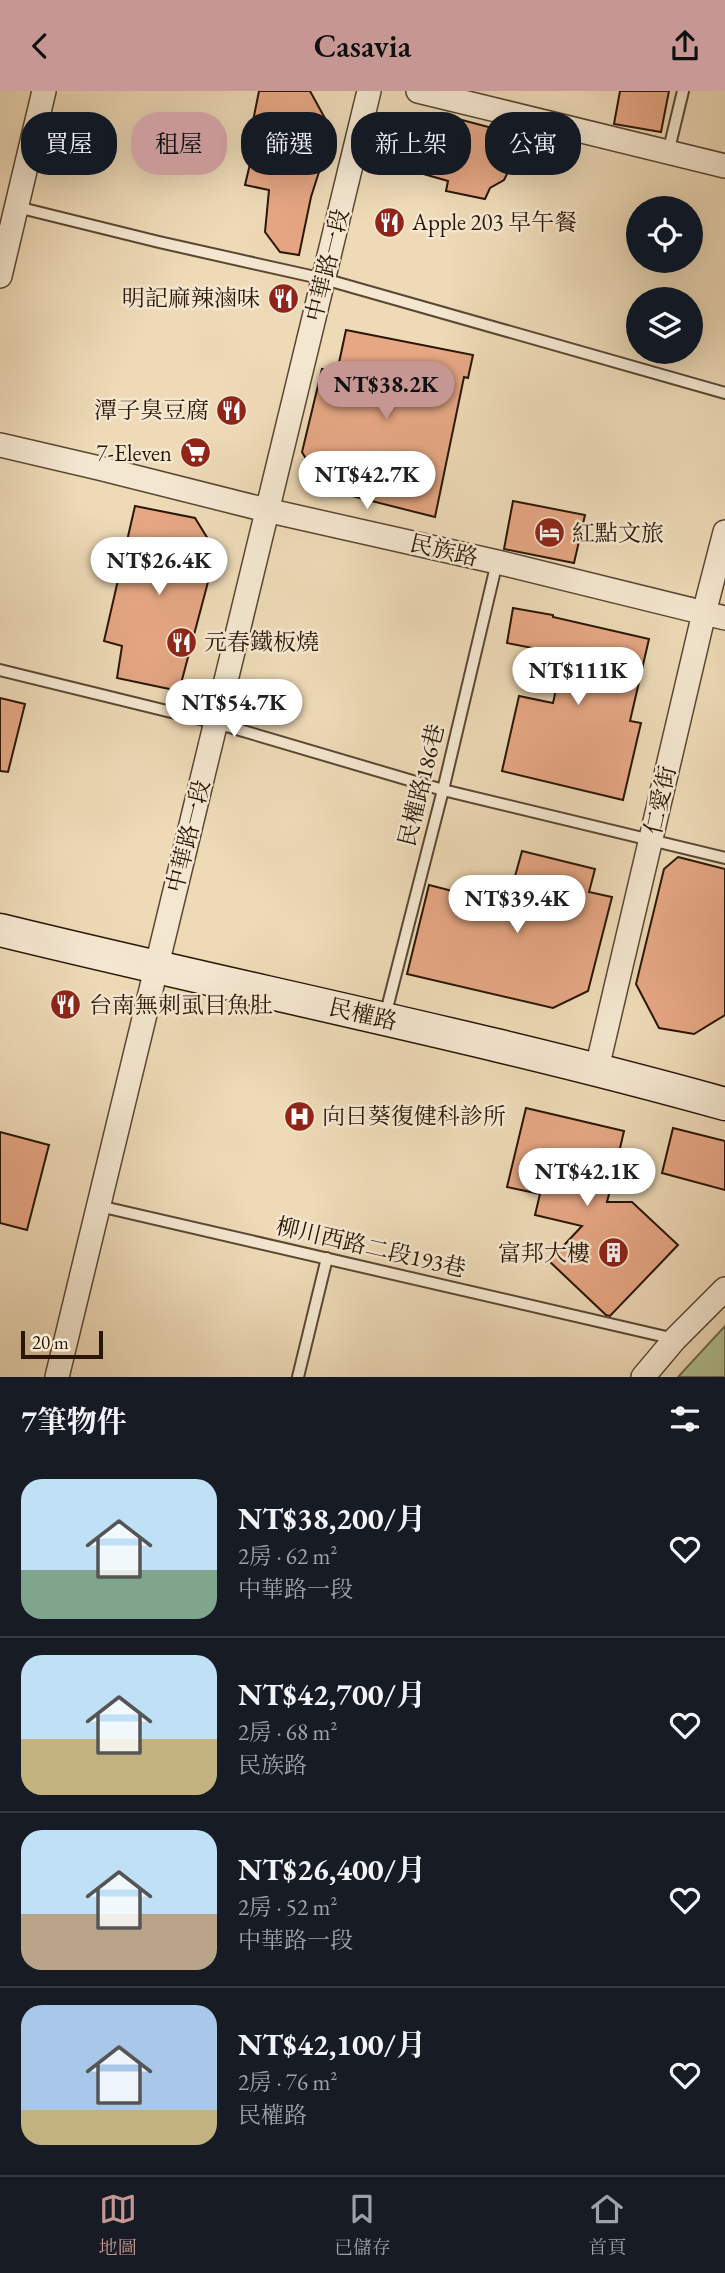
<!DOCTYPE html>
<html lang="zh-TW">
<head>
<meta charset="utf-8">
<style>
	body { margin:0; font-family:"EB Garamond","Noto Serif TC",serif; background:#242831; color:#f1f3f6; height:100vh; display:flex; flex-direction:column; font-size:26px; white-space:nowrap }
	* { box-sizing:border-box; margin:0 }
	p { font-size:23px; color:#9ea1a6 }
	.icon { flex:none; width:38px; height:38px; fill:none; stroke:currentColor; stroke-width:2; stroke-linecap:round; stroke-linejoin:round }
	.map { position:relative; height:1286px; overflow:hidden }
	.details { display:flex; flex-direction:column; background:#171b24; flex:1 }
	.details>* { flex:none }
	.top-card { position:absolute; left:21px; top:21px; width:684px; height:63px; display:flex; gap:14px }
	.tools { position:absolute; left:626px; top:105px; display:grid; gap:14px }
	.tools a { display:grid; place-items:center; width:77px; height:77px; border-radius:50%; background:#171b24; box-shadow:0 7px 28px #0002; font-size:35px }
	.scale { position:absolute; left:21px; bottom:18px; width:82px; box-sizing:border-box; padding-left:7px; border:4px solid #291605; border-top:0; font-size:19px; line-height:24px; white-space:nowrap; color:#291605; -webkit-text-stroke:5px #f4e7d0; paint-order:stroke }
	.price { position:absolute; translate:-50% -60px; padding:0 16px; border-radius:24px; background:#fff; color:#222; font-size:23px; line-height:46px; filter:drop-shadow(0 2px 4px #0008) }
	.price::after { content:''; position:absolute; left:50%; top:42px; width:21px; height:16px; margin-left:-10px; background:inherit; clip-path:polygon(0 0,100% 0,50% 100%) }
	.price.current { background:#c59692; color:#111 }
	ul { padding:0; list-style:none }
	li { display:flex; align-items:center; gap:21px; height:175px; padding:0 21px }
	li+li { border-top:2px solid #363941 }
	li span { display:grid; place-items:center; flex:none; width:196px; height:140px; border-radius:21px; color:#555 }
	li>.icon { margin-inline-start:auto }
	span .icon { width:84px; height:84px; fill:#fffc; stroke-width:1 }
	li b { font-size:30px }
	h2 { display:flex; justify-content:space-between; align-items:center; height:84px; padding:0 21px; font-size:30px }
	.tag { padding:0 24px; border-radius:28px; background:#171b24; box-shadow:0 7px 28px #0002; font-size:24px; line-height:63px }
	.tag.current { background:#c59692; color:#111 }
	header { display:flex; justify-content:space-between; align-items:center; height:91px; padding:0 21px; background:#c59692; color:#111; font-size:32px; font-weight:600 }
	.dock { display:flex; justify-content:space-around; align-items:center; height:98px; border-top:2px solid #363941; background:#171b24; font-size:19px; color:#9ea1a6 }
	.dock a { display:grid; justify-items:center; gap:4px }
	.dock .current { color:#c59692 }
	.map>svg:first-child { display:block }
	.green { fill:#b3c193; stroke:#6e6c4c; stroke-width:2 }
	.building { fill:#e6a784; stroke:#291605; stroke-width:2 }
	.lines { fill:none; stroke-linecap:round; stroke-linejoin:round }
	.lane-casing { stroke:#5a4732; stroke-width:14 }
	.street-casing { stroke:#5a4732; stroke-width:26 }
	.secondary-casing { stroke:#291605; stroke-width:35 }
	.lane { stroke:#f4e7d0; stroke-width:10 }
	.street { stroke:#f4e7d0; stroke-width:23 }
	.secondary { stroke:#f4e7d0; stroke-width:32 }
	.labels { text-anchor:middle; stroke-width:5; stroke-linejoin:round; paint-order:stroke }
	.poi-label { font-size:23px; fill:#291605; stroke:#f4e7d0; text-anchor:start }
	.street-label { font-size:23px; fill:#291605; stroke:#f4e7d0 }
</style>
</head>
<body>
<header><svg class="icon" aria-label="back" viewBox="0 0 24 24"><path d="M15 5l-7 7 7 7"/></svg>Casavia<svg class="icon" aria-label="share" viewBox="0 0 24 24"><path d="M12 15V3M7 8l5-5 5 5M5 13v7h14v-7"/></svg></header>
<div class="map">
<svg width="725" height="1286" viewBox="0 0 725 1286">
	<rect width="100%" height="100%" fill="#eedab7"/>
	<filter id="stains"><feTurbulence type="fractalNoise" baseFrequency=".00286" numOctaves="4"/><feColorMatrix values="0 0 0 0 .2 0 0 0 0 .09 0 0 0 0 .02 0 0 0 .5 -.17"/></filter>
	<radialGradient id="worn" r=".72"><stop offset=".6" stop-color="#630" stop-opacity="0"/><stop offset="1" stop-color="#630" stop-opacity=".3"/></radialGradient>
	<path class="green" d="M 725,1235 L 725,1286 L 678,1286 Z"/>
	<path class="building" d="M 259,0 L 310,0 L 332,40 L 311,106 L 299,164 L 280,161 L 265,141 L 269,99 L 245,94 L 260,31 L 253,30 Z
		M 620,0 L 669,0 L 661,41 L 614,33 Z
		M 447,25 L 537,49 L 526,82 L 509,79 L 504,89 L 490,97 L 485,108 L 446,100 L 448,90 L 406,78 L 414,47 Z
		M 346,239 L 473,264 L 468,287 L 464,286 L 435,426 L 324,398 L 302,361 L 322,278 L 337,281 Z
		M 513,410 L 585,424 L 574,472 L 504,458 Z
		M 135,415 L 195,427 L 216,461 L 179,600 L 117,587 L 122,555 L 104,550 Z
		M 513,517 L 553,524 L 553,526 L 649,548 L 630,630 L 641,632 L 623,709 L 502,680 L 519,605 L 553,612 L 564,563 L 507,552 Z
		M 0,607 L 25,613 L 8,681 L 0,680 Z
		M 522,760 L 595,778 L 589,801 L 612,806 L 588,900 L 553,917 L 407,883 L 429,794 L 507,814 Z
		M 678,766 L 725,778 L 725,924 L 694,943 L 659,937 L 636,893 L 664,778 Z
		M 526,1017 L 624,1040 L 617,1070 L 578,1060 L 612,1092 L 607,1111 L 632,1111 L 678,1154 L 610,1225 L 606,1224 L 549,1170 L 582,1135 L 535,1124 L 540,1103 L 507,1096 Z
		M 673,1037 L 725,1050 L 725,1099 L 662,1082 Z
		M 0,1041 L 49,1054 L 27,1139 L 0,1132 Z"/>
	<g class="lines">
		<defs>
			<path id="lane" d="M 668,62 L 683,0
				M 17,116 L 159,151 L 324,188 L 725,302
				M 0,579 L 216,632 L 443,699 L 725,767
				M 385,925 L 443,699 L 497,471
				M 99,1115 L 675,1248
				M 298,1286 L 327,1167"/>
			<path id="street" d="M 418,0 L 725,75
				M 0,185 L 44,0
				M 0,354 L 99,377 L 266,419 L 497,471 L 725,527
				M 597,977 L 704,522 L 725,441
				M 57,1286 L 369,0
				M 643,1286 L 675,1248 L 725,1198"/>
			<path id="secondary" d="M 0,839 C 241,898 485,946 725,1013"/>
		</defs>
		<use href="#lane" class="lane-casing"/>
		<use href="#street" class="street-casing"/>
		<use href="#secondary" class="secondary-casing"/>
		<use href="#lane" class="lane"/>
		<use href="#street" class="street"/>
		<use href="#secondary" class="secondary"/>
	</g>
	<defs>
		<symbol id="restaurant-disc" viewBox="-11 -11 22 22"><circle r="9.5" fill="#8f2418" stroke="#f4e7d0"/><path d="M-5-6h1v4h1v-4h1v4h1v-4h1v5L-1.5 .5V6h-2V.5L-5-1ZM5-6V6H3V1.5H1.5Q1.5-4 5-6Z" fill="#fff"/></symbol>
		<symbol id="supermarket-disc" viewBox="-11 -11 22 22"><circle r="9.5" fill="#8f2418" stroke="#f4e7d0"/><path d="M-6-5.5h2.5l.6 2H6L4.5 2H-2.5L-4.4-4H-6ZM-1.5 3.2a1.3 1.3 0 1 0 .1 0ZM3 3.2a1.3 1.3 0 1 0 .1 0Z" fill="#fff"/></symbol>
		<symbol id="hotel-disc" viewBox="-11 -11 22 22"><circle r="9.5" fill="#8f2418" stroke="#f4e7d0"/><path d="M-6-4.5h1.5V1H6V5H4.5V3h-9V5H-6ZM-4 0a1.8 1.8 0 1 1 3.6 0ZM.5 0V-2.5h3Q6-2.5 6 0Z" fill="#fff"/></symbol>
		<symbol id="hospital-disc" viewBox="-11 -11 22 22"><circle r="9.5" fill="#8f2418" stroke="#f4e7d0"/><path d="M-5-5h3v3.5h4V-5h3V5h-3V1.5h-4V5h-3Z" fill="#fff"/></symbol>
		<symbol id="building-disc" viewBox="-11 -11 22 22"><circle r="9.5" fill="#8f2418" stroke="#f4e7d0"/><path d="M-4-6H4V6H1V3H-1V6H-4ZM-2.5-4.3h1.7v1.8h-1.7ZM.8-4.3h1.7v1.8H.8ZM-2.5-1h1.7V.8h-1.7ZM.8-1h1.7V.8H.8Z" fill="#fff"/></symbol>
	</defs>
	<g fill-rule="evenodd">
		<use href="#restaurant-disc" x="372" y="114" width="35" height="35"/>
		<use href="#restaurant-disc" x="266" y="190" width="35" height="35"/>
		<use href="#restaurant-disc" x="214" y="302" width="35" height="35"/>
		<use href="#supermarket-disc" x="178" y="344" width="35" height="35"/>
		<use href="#hotel-disc" x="532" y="424" width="35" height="35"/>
		<use href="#restaurant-disc" x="164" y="534" width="35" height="35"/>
		<use href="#restaurant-disc" x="48" y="896" width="35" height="35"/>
		<use href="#hospital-disc" x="282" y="1008" width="35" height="35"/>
		<use href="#building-disc" x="596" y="1144" width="35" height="35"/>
	</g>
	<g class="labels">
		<g class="poi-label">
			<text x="412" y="139">Apple 203 早午餐</text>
			<text x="260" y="215" text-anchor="end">明記麻辣滷味</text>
			<text x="209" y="327" text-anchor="end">潭子臭豆腐</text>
			<text x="172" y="370" text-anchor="end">7-Eleven</text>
			<text x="572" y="450">紅點文旅</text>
			<text x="204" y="559">元春鐵板燒</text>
			<text x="89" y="922">台南無刺虱目魚肚</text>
			<text x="322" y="1033">向日葵復健科診所</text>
			<text x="590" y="1170" text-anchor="end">富邦大樓</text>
		</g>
		<g class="street-label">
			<text transform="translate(327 174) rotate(-76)" y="8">中華路一段</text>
			<text transform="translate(444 459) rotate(13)" y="8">民族路</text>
			<text transform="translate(421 694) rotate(-76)" y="8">民權路186巷</text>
			<text transform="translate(660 709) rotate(-77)" y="8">仁愛街</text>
			<text transform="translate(188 745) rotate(-76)" y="8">中華路一段</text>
			<text transform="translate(363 923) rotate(13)" y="8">民權路</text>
			<text transform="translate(371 1156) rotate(13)" y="8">柳川西路二段193巷</text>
		</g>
	</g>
	<rect width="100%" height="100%" filter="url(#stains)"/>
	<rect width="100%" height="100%" fill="url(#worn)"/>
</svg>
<div class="tools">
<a><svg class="icon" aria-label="locate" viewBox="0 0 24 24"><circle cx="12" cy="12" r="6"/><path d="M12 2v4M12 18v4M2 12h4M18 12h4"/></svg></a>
<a><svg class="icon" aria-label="layers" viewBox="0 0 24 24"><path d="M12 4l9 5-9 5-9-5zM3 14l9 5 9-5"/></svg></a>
</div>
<div class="scale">20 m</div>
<b class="price current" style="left:386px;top:330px">NT$38.2K</b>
<b class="price" style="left:367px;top:420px">NT$42.7K</b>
<b class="price" style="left:159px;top:506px">NT$26.4K</b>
<b class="price" style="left:578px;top:616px">NT$111K</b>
<b class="price" style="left:234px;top:648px">NT$54.7K</b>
<b class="price" style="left:517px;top:844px">NT$39.4K</b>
<b class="price" style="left:587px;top:1117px">NT$42.1K</b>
<div class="top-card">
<a class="tag">買屋</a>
<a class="tag current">租屋</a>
<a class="tag">篩選</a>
<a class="tag">新上架</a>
<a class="tag">公寓</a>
</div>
</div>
<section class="details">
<h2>7筆物件<svg class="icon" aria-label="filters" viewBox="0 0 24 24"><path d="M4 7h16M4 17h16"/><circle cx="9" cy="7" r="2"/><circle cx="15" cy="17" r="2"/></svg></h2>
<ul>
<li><span style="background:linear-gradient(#bfe0f5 65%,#7fa58c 0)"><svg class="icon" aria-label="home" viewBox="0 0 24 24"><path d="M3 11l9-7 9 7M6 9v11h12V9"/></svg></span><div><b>NT$38,200/月</b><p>2房 · 62 m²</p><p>中華路一段</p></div><svg class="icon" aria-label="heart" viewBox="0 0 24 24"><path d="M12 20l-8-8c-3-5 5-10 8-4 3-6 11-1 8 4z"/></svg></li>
<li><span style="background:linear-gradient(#bfe0f5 60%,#c2b280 0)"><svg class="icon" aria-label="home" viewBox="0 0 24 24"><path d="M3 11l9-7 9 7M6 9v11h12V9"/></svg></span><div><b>NT$42,700/月</b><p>2房 · 68 m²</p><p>民族路</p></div><svg class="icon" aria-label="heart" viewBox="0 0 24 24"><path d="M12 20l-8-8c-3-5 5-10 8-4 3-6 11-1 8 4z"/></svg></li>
<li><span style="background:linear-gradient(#bfe0f5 60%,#b9a48a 0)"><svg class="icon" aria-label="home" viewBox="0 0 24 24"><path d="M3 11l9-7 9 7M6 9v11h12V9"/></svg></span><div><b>NT$26,400/月</b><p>2房 · 52 m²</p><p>中華路一段</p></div><svg class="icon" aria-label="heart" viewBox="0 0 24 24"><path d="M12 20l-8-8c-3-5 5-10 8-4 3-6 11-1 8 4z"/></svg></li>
<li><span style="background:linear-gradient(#a9c7e8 75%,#c2b280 0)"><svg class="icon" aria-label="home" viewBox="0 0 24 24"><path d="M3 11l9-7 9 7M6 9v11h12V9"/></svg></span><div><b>NT$42,100/月</b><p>2房 · 76 m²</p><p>民權路</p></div><svg class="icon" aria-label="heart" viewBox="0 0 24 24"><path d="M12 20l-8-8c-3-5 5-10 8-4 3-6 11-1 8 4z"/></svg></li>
</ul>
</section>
<nav class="dock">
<a class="current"><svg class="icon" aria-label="map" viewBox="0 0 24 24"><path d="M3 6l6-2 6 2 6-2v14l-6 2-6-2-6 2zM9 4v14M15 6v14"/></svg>地圖</a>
<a><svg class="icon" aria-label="saved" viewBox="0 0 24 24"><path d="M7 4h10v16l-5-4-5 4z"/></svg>已儲存</a>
<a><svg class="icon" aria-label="home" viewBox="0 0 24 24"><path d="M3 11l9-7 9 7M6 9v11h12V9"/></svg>首頁</a>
</nav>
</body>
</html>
